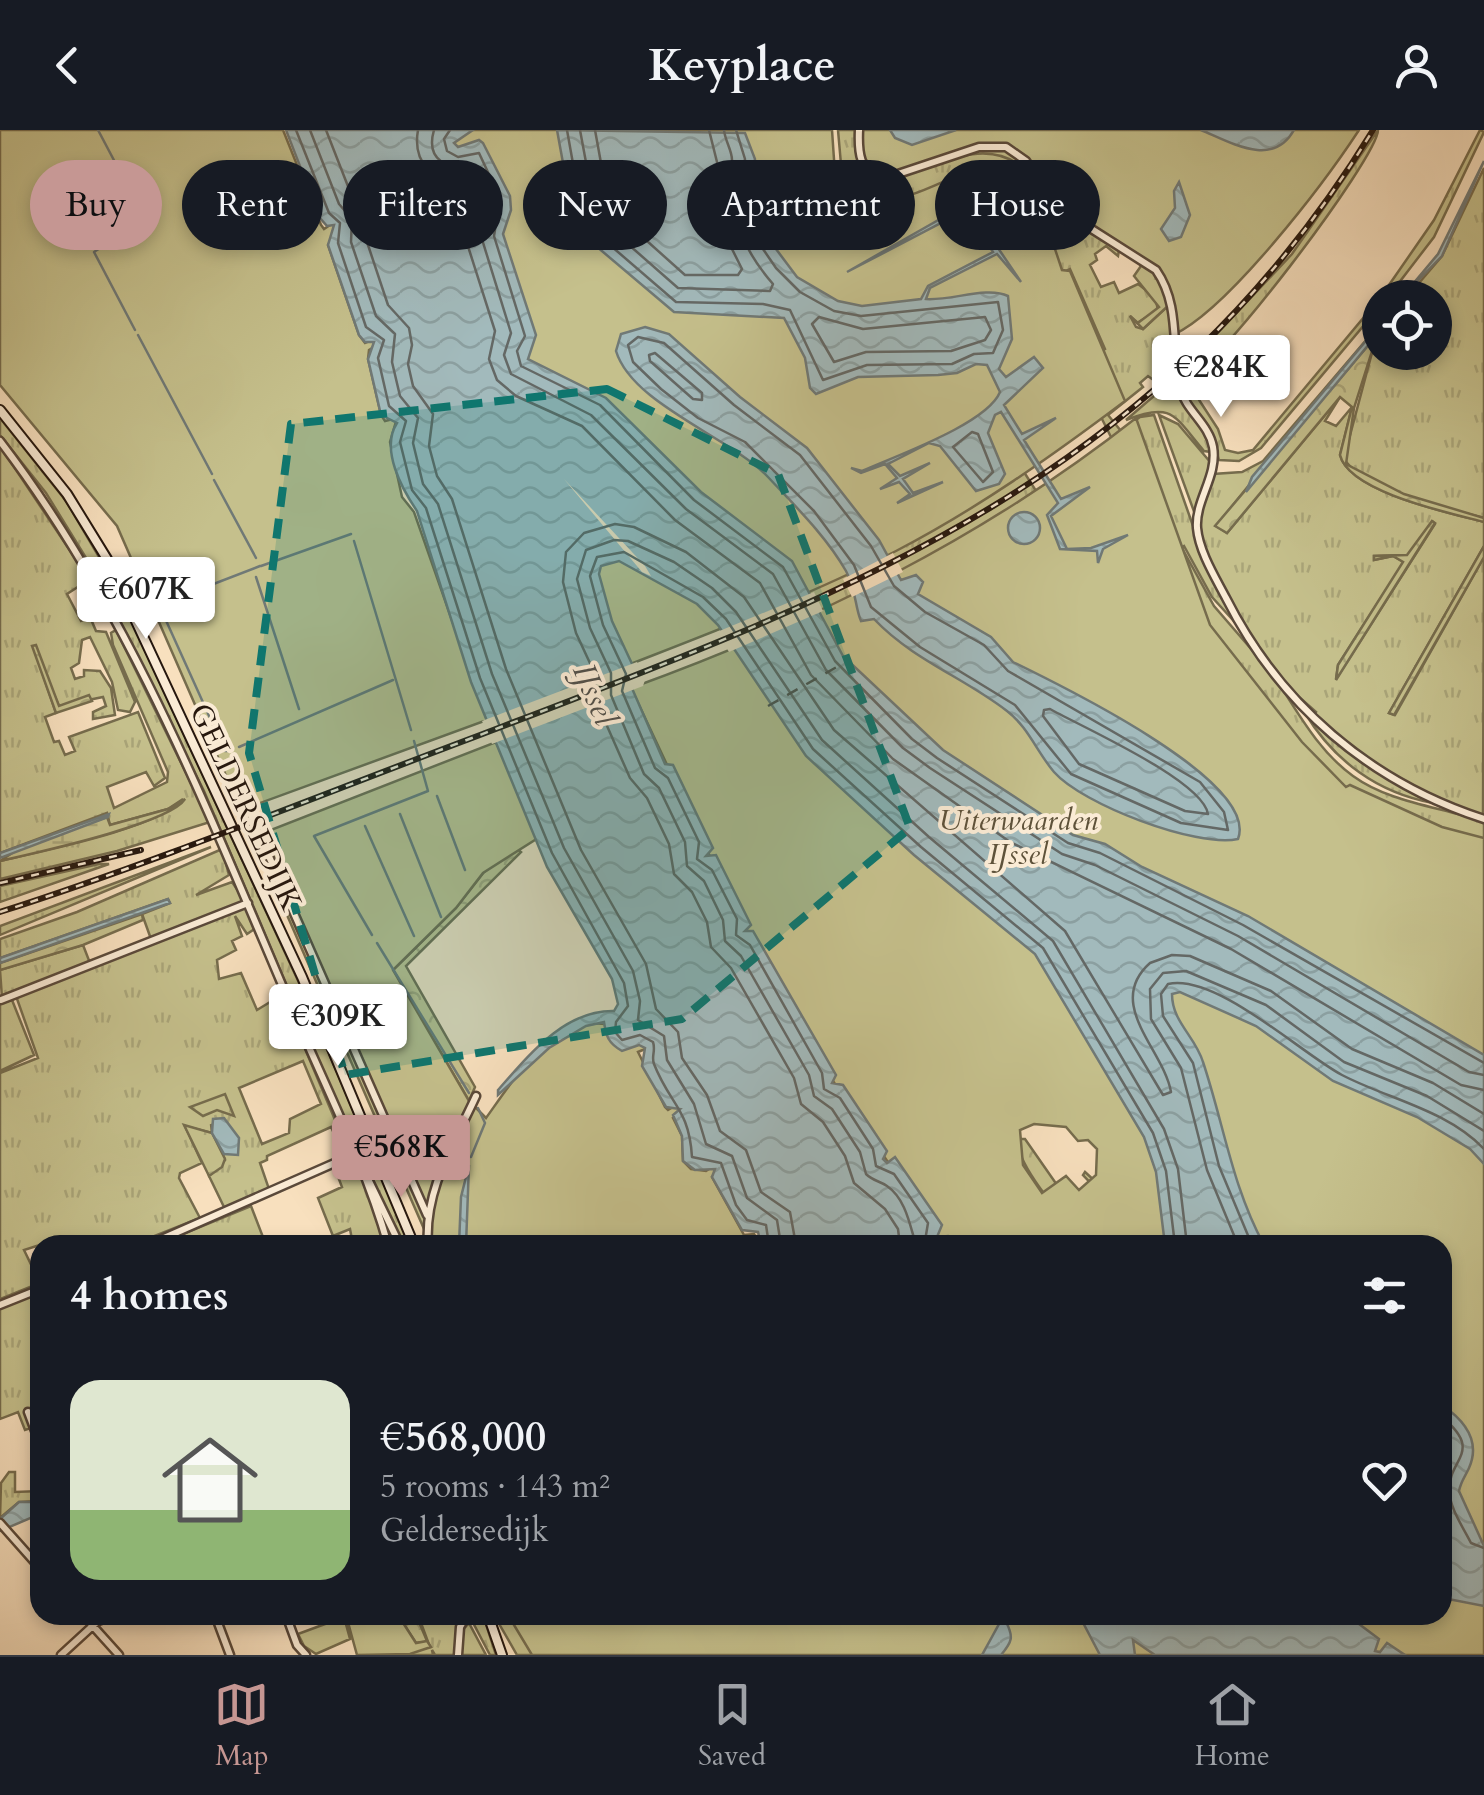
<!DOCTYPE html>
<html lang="en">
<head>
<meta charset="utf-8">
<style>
	body { margin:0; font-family:Cardo,serif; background:#242831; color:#f1f3f6; height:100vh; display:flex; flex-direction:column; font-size:38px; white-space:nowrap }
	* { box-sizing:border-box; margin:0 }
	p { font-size:32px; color:#9ea1a6 }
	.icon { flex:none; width:55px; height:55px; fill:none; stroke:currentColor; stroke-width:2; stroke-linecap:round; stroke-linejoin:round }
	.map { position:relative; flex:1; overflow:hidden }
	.sheet { position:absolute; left:30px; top:1105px; width:1422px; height:390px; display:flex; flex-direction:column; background:#171b24; border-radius:30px; box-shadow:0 5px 15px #0003 }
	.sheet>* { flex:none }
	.banner { position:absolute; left:30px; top:30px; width:1425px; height:90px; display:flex; gap:20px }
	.buttons { position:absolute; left:1362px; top:150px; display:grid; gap:20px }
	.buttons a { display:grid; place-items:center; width:90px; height:90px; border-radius:50%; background:#171b24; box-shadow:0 5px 15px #0003; font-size:50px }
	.price { position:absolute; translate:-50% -85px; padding:0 22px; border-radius:10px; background:#fff; color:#222; font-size:32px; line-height:65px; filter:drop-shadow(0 2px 5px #0008) }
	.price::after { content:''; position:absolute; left:50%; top:60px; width:30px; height:22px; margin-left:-15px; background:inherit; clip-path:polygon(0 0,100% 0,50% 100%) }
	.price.active { background:#c59692; color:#111 }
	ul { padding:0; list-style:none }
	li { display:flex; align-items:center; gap:30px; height:250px; padding:0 40px }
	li+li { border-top:2px solid #363941 }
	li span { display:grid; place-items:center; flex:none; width:280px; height:200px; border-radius:30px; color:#555 }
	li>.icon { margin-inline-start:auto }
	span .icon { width:120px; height:120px; fill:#fffc; stroke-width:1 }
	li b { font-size:42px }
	h2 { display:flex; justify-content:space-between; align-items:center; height:120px; padding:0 40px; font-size:42px }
	.tag { padding:0 35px; border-radius:45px; background:#171b24; box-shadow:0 5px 15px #0003; font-size:35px; line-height:90px }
	.tag.active { background:#c59692; color:#111 }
	header { display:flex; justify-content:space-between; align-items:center; height:130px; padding:0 40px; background:#171b24; font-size:45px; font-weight:700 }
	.dock { display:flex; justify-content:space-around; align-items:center; height:140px; border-top:2px solid #363941; background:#171b24; font-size:28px; color:#9ea1a6 }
	.dock a { display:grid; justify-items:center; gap:5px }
	.dock .active { color:#c59692 }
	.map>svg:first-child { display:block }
	.grass { fill:url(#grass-tufts); stroke:#766c4d; stroke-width:2.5; fill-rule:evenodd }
	.forest { fill:url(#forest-crowns); stroke:#766c4d; stroke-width:2.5 }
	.wetland { fill:url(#wetland-marsh); stroke:#766c4d; stroke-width:2.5 }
	.green { fill:#c5c08c; stroke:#766c4d; stroke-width:2.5; fill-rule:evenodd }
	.water { fill:url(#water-waves); stroke:#707976; stroke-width:2.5 }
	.pier { fill:#f8e0be }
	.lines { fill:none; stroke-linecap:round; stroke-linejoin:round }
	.shore { stroke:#646865; stroke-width:2.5 }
	.stream { stroke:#707976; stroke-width:2.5 }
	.ferry { stroke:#51504b; stroke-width:2.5; stroke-dasharray:12 10; stroke-linecap:butt }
	.minor-casing { stroke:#5a493a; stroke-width:11 }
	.secondary-casing { stroke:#26170e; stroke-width:12 }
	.minor { stroke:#faebd5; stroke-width:6 }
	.secondary { stroke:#faebd5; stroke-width:8 }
	.rail-casing { stroke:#26170e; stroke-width:6 }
	.rail { stroke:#faebd5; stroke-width:2.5; stroke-dasharray:8; stroke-linecap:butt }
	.marked { fill:#0f766e; fill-opacity:0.2; stroke:#0f766e; stroke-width:8; stroke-dasharray:20 12; stroke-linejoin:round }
	.labels { text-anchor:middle; stroke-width:8; stroke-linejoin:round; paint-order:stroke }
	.street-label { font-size:30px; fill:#26170e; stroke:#faebd5 }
	.park-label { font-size:30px; font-style:italic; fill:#5e523a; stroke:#faebd5 }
	.water-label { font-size:32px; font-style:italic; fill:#51504b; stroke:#faebd5 }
</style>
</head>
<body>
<header><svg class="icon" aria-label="back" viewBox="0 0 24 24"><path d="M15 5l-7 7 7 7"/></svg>Keyplace<svg class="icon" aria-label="person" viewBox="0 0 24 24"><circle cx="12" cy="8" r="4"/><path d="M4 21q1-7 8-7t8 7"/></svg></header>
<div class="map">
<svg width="1484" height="1525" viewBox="0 0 1484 1525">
	<defs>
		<pattern id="grass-tufts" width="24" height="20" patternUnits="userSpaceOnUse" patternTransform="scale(2.5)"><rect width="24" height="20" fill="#c5c08c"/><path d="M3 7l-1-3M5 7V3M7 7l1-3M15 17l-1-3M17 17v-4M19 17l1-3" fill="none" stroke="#a9a478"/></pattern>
		<pattern id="forest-crowns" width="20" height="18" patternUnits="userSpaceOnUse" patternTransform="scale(2.5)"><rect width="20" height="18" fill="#c5c08c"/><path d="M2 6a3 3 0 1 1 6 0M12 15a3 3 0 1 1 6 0" fill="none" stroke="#a9a478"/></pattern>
		<pattern id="wetland-marsh" width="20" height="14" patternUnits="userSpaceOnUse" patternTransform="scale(2.5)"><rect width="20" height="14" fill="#c5c08c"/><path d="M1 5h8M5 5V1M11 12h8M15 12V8" fill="none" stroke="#a9a478"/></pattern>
		<pattern id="water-waves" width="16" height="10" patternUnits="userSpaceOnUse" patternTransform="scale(2.5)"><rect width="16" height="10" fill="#a2babc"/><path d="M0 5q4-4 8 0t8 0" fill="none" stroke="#8b9fa0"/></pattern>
	</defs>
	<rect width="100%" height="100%" fill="#f8e0be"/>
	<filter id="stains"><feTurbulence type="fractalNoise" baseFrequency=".002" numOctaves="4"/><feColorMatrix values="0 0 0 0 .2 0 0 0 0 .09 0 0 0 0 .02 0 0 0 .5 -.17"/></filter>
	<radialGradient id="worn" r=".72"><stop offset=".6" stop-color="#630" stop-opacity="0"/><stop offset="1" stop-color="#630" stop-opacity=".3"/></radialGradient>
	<path class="grass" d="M 489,0 L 557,0 L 573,88 L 583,105 L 674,182 L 762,183 L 770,208 L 753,224 L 758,240 L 765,243 L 773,232 L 770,251 L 800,294 L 873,358 L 900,352 L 910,364 L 899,374 L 943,352 L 914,363 L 903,350 L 930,336 L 937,326 L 976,366 L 991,363 L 1019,340 L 1024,342 L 1045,375 L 1043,389 L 1058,426 L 1098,434 L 1109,443 L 1157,423 L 1163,411 L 1102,289 L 1102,268 L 1074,247 L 1076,238 L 1105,219 L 1070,139 L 1055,147 C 1060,117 1017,68 993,51 L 884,86 L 854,83 L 855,69 L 843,57 L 838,0 L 858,0 C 857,22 857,44 883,50 L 985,17 L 1015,23 L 1060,91 L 1076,91 L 1119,120 L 1118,126 L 1106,116 L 1095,124 L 1097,130 L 1090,135 L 1101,157 L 1114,152 L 1119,163 L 1138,154 L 1155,167 L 1158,180 L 1137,193 L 1130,186 L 1136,197 L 1143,199 L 1169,175 L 1174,229 L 1152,249 L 1148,246 L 1140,253 L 1143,257 L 1108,285 L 1121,301 L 1140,287 L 1154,285 L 1199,413 L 1241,499 L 1212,467 L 1184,416 L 1173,423 L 1183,420 L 1214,476 L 1271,542 C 1254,501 1194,436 1199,389 C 1201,374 1209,358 1213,344 L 1242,342 L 1263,331 L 1367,209 L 1216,396 L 1227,403 L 1340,267 L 1325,291 L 1336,296 L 1352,277 L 1340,325 C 1349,362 1450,383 1484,392 L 1484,416 L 1389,583 L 1395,585 L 1484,427 L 1483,686 C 1418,665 1363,633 1314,585 L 1316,582 L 1272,543 C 1296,579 1317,620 1353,646 C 1390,673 1442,677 1484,692 L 1484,925 L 1248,786 L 1142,737 L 1105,714 L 1073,705 L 943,620 L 843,526 L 792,431 L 701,362 L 606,268 L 528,229 L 536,205 L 503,104 L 511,80 L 510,66 L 492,24 L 479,10 ZM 638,196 L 669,204 L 740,267 L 807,318 L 879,410 L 901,450 L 916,446 L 922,452 L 918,464 C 951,490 983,498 1013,532 C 1057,554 1262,652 1238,709 C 1196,718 1082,674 1054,642 C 1036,622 1028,597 1007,581 C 963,547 913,530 874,489 L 861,490 C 857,482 861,477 858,469 C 842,421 801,382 767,346 C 759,337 748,327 739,320 C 714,302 583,242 626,200 ZM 1025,382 L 1037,387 L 1040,400 L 1031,412 L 1013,410 L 1010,389 ZM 1433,392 L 1435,394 L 1336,549 L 1338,535 L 1404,432 L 1393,426 L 1374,430 L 1374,426 L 1408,425 Z
		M 1378,0 C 1378,28 1210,249 1183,252 L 1180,243 L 1292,124 Z
		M 1480,0 L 1484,2 L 1434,107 L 1388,167 L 1380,168 L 1434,90 Z
		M 1484,38 L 1484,388 C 1451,379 1359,359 1344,328 L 1374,215 L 1371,212 L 1380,201 L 1380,222 L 1435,222 L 1435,168 L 1407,167 L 1442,126 Z
		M 1380,168 L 1380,176 L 1261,318 L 1239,331 L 1219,330 L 1213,310 L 1187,269 L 1190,256 L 1218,299 L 1225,320 L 1238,323 L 1253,320 Z
		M 1176,247 C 1184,275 1206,295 1211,322 L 1204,321 C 1174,286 1173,271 1126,290 Z
		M 1159,285 L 1178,294 L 1211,333 L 1196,387 Z
		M 0,288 L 66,371 L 112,449 L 300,855 L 410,1115 L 402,1115 L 365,1040 L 204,661 L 88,431 L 46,363 L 0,305 Z
		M 0,316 L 99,464 L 92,467 L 84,453 L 67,464 L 81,491 L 90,487 L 96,501 L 106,502 L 135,572 L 130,582 L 118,580 L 112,552 L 90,507 L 82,510 L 79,533 L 71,538 L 75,549 L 84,546 L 84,540 L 100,541 L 111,558 L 115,585 L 93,589 L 93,582 L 106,576 L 103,567 L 59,576 L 33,516 L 56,583 L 45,587 L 54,612 L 59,611 L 65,625 L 75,621 L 69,607 L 138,582 L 165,648 L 154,656 L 146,642 L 107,657 L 114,678 L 167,652 L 168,642 L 113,515 L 111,503 L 116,500 L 210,692 L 117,721 L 0,749 L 0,731 C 41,721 159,698 183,669 L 168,679 L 110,695 L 107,683 L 0,723 Z
		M 1305,583 L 1361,632 L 1433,673 C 1378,663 1334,631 1305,583 Z
		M 211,717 L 0,805 L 0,796 Z
		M 222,719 L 229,745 L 196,765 L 232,752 L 243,768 L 239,775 L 151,809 L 142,784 L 170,773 L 168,769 L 0,828 L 0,809 L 77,782 Z
		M 99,734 L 109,734 L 0,772 L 0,756 Z
		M 241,778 L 247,779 L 256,798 L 247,804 L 235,786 L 242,806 L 232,811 L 236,820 L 217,830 L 219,849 L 241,843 L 257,880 L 280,866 L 284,869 L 349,1023 L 345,1027 L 331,997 L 267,1026 L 267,1030 L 260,1033 L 269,1059 L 225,1079 L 209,1046 L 225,1030 L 211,994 L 212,1003 L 185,996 L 202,1033 L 180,1043 L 179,1048 L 200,1088 L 132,1115 L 54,1115 L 52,1111 L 24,1120 L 40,1153 L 0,1169 L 0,943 L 38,928 L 16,866 ZM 303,931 L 321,974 L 290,989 L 289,1003 L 262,1014 L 239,958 Z
		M 83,815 L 90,833 L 2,868 L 0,840 Z
		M 12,870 L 34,925 L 0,941 L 0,873 Z
		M 348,1030 L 356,1032 L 386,1115 L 353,1115 L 350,1099 L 333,1106 L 318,1068 L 342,1057 L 334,1036 Z
		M 251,1076 L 266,1115 L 156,1115 Z
		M 40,1161 L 40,1274 L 25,1280 L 31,1298 L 25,1300 L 18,1282 L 0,1289 L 0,1177 Z
		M 9,1342 L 15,1342 L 15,1362 L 40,1361 L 40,1371 L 19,1372 L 0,1388 L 1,1353 Z
		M 418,1485 L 462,1485 L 455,1525 L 435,1525 L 432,1520 L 433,1525 L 396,1525 L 430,1517 Z
		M 469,1485 L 483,1485 L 496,1525 L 490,1525 Z
		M 494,1485 L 541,1485 L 565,1525 L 517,1525 Z
		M 468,1494 L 470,1495 L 486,1525 L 459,1525 L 462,1501 Z"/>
	<path class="forest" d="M 1143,133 L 1158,145 L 1169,175 L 1143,199 L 1130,186 L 1138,193 L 1159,177 L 1134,146 Z
		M 1371,212 L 1374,215 L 1354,278 L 1346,334 L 1404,364 L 1484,388 L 1484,392 C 1450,383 1349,362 1340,325 L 1352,277 L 1340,267 L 1227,403 L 1215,396 Z
		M 1432,391 L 1435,393 L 1336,550 L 1338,535 L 1403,432 L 1393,426 L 1374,430 L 1374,426 L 1407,425 Z
		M 1484,416 L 1484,427 L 1394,585 L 1389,583 Z
		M 36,515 L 59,576 L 89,565 L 92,571 L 56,583 L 32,516 Z
		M 516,718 L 521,722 L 406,836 L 475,957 L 469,971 L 393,840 L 456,778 L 484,742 Z
		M 142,784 L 143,790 L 83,815 L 0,840 L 0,833 Z
		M 225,964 L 234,986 L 217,980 L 203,986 L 190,977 Z
		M 184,995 L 212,1003 L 225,1029 L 222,1037 L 209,1046 Z
		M 1017,1009 L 1025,1009 L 1064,1065 L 1102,1065 L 1083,1045 L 1085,1042 L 1107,1062 L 1085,1115 C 1067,1091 1017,1038 1017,1009 Z
		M 398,1485 L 416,1485 L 427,1511 L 416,1513 Z"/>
	<path class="wetland" d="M 185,669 C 169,694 34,723 0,731 L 26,714 L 107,687 L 110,695 L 168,679 Z"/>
	<path class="green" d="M 0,0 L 283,0 L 321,95 L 324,99 L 333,93 L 337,98 L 328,115 L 359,205 L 365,213 L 374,209 L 377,215 L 369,220 L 368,229 L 381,285 L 385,291 L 397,288 L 390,312 L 402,367 L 414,382 L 487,590 L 241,680 L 117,396 L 0,255 Z
		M 448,0 L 832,0 L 835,44 C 851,48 856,67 875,69 C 917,74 957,37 998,34 L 1055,119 L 1062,140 L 1070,141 L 1125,271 C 1052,326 977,379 896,421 C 808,466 715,501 623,537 Z
		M 856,0 L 1359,0 C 1325,52 1228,180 1173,205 L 1164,158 L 1151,138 L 1074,92 L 1059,92 C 1055,76 1044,65 1035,51 C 998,0 942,32 888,52 L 875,51 L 859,35 Z
		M 1136,288 L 1210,495 L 1302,612 L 1346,657 L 1350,655 L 1442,697 L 1484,708 L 1484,1525 L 1378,1525 L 1325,1485 L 1442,1485 L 1442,1115 L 944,1115 L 833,951 L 745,801 L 631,558 C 813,492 984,408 1136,288 ZM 1034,994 L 1066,997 L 1078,1011 L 1088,1010 L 1097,1019 L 1096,1045 L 1079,1060 L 1066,1046 L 1042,1063 L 1023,1035 L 1020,1000 Z
		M 496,612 L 538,708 L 483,743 L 456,778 L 393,840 L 469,971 L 486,988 C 512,952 551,888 605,894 L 617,913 L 642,913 L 645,919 L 638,922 L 665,977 L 668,980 L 678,974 L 683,981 L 673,988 L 682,1006 L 683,1031 L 691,1039 L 706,1041 L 718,1033 L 723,1038 L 712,1047 L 744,1105 L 754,1104 L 761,1115 L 431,1115 L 253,707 Z
		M 346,1485 L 398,1485 L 416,1513 L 427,1511 L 431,1517 L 410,1524 L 357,1525 Z
		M 508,1485 L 1105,1485 L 1155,1525 L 532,1525 Z
		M 344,1487 L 350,1509 L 316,1524 L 304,1516 L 298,1504 Z"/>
	<path class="water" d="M 286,0 L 473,0 L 454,13 L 458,17 L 479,10 L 483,13 L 510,66 L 511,80 L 503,104 L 536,205 L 528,229 L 606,268 L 701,362 L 792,431 L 843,526 L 943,620 L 1073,705 L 1105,714 L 1142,737 L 1248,786 L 1484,925 L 1484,1034 L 1470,1019 L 1417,987 L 1333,951 L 1256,896 L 1180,862 L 1172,864 C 1172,892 1195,906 1203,932 C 1224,995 1232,1056 1264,1115 L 1165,1115 L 1156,1042 L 1144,1007 L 1035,824 L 914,725 L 806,626 L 718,495 L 697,474 L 619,431 L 601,436 L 599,444 L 612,491 L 640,551 L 631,556 L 665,634 L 673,635 L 713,718 L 706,726 L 716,725 L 751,795 L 745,801 L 753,801 L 836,945 L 832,953 L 843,955 L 887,1021 L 883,1029 L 887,1033 L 895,1027 L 942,1095 L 937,1107 L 948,1106 L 953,1115 L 761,1115 L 758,1102 L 742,1100 L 712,1047 L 715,1039 L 695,1040 L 683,1031 L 682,1006 L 673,985 L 680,979 L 666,977 L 642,936 L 645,918 L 639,915 L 622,921 C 608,913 606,906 604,892 L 586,896 L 549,918 L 498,965 L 498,960 C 529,925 564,880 614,881 L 618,874 L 612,849 L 547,737 L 471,552 L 417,381 C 402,359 380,319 397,293 L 381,285 L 368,229 L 374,212 L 365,212 L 359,205 L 328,115 L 334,95 L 327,96 L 320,88 Z
		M 557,0 L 745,3 L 755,29 L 752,46 L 761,99 L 797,147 L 838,171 L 862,176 L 921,169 L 928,156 L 993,122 L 966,80 L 847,142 L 963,76 L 971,78 L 1021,152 L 997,124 L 930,158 L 926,169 C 951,171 987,156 1008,166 L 1012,209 L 999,239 L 1006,247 L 1034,227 L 1043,238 L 1004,275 L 1022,304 L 1056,288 L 1024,310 L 1061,369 L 1090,357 L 1051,386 L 1067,419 L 1091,418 L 1128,405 L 1103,419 L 1098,433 L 1097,421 L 1060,419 L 1047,385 L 1058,373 L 1001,282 L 995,285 L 988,303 L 1005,344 L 999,354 L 976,361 L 940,316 L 929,313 L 888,334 L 900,346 L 930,333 L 903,349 L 913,363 L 943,352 L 897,373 L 910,364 L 899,352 L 880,359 L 897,348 L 885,334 L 861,343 L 851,338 L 862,341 C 895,326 987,294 1000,262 L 987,235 L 976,234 L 957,243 L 938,245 L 858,247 L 816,264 L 810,258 L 805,228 L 784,188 L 674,182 L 583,105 L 573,88 Z
		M 890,0 L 956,0 L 912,15 L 895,8 Z
		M 1201,0 L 1294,0 C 1273,38 1232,13 1201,0 Z
		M 1484,31 L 1442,126 L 1402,167 L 1438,124 Z
		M 1179,52 L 1190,85 L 1181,107 L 1169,111 L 1161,99 L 1175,78 L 1174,61 Z
		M 1380,194 L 1380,201 L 1246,362 L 1252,347 Z
		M 645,197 L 669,204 L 740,267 L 807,318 L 879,410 L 901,450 L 916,445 L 923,452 L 918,464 L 991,507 L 1013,532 C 1058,554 1260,651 1238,709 C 1196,718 1082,674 1054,642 C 1037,622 1028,597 1007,581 C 963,547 913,530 874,489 L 861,491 C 855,478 856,459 846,441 C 826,406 795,376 768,347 C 730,307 632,274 616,221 L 621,204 Z
		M1008 398a16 16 0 1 1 32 0a16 16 0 1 1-32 0Z
		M 109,684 L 108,687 L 0,728 L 0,723 Z
		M 168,769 L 170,773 L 0,833 L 0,828 Z
		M 224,988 L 239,1008 L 238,1025 L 224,1024 L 212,1003 L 213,989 Z
		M 469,1035 L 466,1115 L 459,1115 L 461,1067 Z
		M 1442,1275 C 1464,1290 1481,1311 1469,1338 C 1465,1347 1461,1351 1459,1361 L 1484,1416 L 1484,1476 L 1443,1468 Z
		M 19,1372 L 40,1372 L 40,1384 L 0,1401 L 0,1389 Z
		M 1004,1485 L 1010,1485 L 1006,1492 C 1014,1507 1012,1512 1001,1525 L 982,1525 Z
		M 1079,1485 L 1347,1485 L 1379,1509 L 1375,1521 L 1380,1522 L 1387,1513 L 1405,1525 L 1155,1525 L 1133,1510 L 1135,1525 L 1100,1525 Z"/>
	<path class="pier" d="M 564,349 L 645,436 L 651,446 L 642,442 Z
		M 893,423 L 903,442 L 852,467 L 843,449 Z
		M 814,462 L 823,481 L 729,522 L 717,502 Z
		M 637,532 L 645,550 L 643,556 L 492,614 L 482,591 Z"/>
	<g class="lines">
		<path class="shore" d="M 296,0 L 329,83 L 340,93 L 338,113 L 366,197 L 384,210 L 378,228 L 389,276 L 406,291 L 400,312 L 412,360 L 426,378 L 480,548 L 552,723 L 624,853 L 628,876 L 616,892 L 615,902 L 622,910 L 640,905 L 653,912 C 656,921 651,926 654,934 C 670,975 689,978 692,1027 L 721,1033 L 736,1075 L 747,1090 L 766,1095 L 769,1115
			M 310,0 L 339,74 L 352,89 L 351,112 L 376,186 L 395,204 L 392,232 L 400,266 L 418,288 L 413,313 L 423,354 L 438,374 L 492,544 L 564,718 L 633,841 L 640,871 L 638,890 L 664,906 L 667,930 L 694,974 L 706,1014 L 732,1026 L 747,1068 L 777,1090 L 781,1115
			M 326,0 L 351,64 L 366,83 L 367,112 L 388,175 L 409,198 L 412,215 L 408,234 L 413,256 L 433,284 L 429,316 L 437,346 L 452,369 L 506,539 L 581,720 L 646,834 L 656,879 L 678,902 L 682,928 L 707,965 L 720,1001 L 746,1020 L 761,1062 L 790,1082 L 796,1115
			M 418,0 C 412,34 434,51 464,55 L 472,72 L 466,110 L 495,201 L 489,229 L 497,250 L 516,266 L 582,296 L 675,390 L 760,453 L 811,545 L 893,629 L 1010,712 L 1231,819 L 1461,955 L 1484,960
			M 434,0 C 425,31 448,39 473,38 L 488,72 L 481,106 L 511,203 L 504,225 L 511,244 L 591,285 L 686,379 L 773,444 L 826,540 L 903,618 L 930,638 L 1062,724 L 1095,735 L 1238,806 L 1469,942 L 1484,945
			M 450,0 L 444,9 L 447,21 L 458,27 L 479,23 L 500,68 L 494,106 L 525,206 L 517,221 L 521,236 L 600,275 L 694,370 L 783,437 L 835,531 L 912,609 L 937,628 L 1068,713 L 1100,723 L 1243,795 L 1484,933
			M 567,0 L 582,84 L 589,97 L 676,172 L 763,174 L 790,180 L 823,250 L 867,235 L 952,234 L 974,224 L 993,223 L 1003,200 L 998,172 L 861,186 L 834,181 L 800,162 L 776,138 L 752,103 L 742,48 L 745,29 L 736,0
			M 580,0 L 596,86 L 678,158 L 770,161 L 773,154 C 734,109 736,86 732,30 C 732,20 725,11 724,0
			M 595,0 L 609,77 L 685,145 L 738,145 L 742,139 L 721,97 L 717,32 L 709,0
			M 819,187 L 863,199 L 985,187 L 991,200 L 985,210 L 951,221 L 866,222 L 834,232 L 812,194 Z
			M 638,207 L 664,213 L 734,275 L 800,325 L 871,416 L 894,456 L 925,482 L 984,515 L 1008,541 L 1200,652 L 1224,682 L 1228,700 L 1181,693 L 1071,644 L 1015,575 L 920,517 L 871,477 L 854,435 L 814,381 L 745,312 L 698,288 L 661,259 L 633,232 L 628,215 Z
			M 655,223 L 702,263 L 702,270 L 693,269 L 650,231 L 649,225 Z
			M 972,302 L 978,304 L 993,342 L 983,352 L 953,317 Z
			M 1050,579 C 1082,597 1202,650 1208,684 L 1185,681 L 1079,634 L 1043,586 L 1044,580 Z
			M 900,1115 L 898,1099 L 885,1079 L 854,1053 L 845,1026 L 823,992 L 801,974 L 794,948 L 731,838 L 711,817 L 707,792 L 692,762 L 674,744 L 669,714 L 647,668 L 630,648 L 596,571 L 595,544 L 576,503 L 563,452 L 566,422 L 584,403 L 615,394 L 634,397 L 686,422 L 744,467 L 834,600 L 1065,801 L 1163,965 L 1171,962 C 1164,920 1104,874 1150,833 L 1172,825 L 1190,826 L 1271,861 L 1352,919 L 1433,953 L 1484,984
			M 916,1115 C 910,1096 906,1069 887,1056 C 880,1051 873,1051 866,1044 L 860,1022 L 832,979 L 814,966 L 809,945 L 741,826 L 725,811 L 723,790 L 704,751 L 687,736 L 685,712 L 659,658 L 644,644 L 611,565 L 611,543 L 590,498 L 577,449 L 586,420 L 614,410 L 628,411 L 674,432 L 712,458 L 736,482 L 822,610 L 929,707 L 1053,811 L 1164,999 L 1178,1039 L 1187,1115
			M 931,1115 L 926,1105 L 928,1093 L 894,1044 L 876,1036 L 873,1019 L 840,968 L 824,959 L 822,943 L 750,815 L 736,805 L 737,789 L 712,740 L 697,729 L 699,712 L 668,648 L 655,638 L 622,561 L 626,544 L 603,495 L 590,446 L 597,427 L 624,422 L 703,467 L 726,489 L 813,619 L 921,717 L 1043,818 L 1153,1003 L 1166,1041 L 1175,1115
			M 1238,1115 L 1207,1040 L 1181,938 L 1151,889 L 1150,859 L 1163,843 L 1186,841 L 1266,875 L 1344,932 L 1427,966 L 1484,1001
			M 1252,1115 L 1219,1036 L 1193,933 L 1163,886 L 1161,864 L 1168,854 C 1216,843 1302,924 1342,945 C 1388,969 1447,980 1484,1019
			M 1442,1287 C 1484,1322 1449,1328 1449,1360 C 1450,1379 1463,1397 1471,1413 L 1484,1418"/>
		<path class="stream" d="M 98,0 L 145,89 L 94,122 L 135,200
			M 138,205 L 212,344
			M 214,350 L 256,428
			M 354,411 L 411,600
			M 261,436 L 351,404
			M 256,447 L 299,579
			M 239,617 L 393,550
			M 229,621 L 225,621 L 159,475 L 260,436
			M 437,666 L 465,740
			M 400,684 L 441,787
			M 365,696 L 414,806
			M 372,805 L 314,706 L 428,661 L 414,611
			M 377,813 L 469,963
			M 471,1027 L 485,993 L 478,978"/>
		<path class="ferry" d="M 768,576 L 849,530"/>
		<defs>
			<path id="minor" d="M 859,0 C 858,21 859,43 883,49 L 979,17 L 1006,17 L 1026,31 L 1057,77 L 1156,140 C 1181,176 1171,218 1180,258 C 1186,281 1209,294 1213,317 C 1218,346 1195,370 1197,398 C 1199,421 1215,447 1226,468 C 1280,575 1370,652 1484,689
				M 0,311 C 128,478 206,677 288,869 C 322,950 364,1030 388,1115
				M 249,681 L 427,1085
				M 1,870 L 248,773
				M 369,1051 L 400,1115
				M 148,1115 L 355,1024
				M 428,1115 C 424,1060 454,1014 476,966
				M 0,1175 L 40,1159
				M 28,1282 L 40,1314
				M 0,1393 L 40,1438
				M 83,1485 L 119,1525
				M 215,1485 L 230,1525
				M 286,1485 L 297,1515 L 306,1525
				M 61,1525 L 98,1491 L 114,1485
				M 458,1525 L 460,1497 L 467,1485"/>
			<path id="secondary" d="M 0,280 L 67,364 L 107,429 L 302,847 L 414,1115
				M 488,1485 L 502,1525"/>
		</defs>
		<use href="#minor" class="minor-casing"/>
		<use href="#secondary" class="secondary-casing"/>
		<use href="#minor" class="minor"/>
		<use href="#secondary" class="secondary"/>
		<defs>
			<path id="rail" d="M 0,753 L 141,720
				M 0,782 C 159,731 315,667 472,608 C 839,468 1156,355 1373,0"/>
		</defs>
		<use href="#rail" class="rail-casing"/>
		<use href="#rail" class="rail"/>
	</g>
	<path class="marked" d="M 607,259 L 778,344 L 910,698 L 682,889 L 345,945 L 249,623 L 291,294 Z"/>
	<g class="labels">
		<g class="street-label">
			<text transform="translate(246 677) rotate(65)" y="10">GELDERSEDIJK</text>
		</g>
		<g class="park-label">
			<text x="1018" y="700">Uiterwaarden<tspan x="1018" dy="34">IJssel</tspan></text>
		</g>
		<g class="water-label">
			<text transform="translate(595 564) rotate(67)" y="11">IJssel</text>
		</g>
	</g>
	<rect width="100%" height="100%" filter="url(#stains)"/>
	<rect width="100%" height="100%" fill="url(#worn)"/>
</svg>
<div class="buttons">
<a><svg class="icon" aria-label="locate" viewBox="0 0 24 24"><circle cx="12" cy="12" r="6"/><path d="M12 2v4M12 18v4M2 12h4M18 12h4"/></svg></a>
</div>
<b class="price" style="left:1221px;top:290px">€284K</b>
<b class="price" style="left:146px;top:512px">€607K</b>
<b class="price" style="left:338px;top:939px">€309K</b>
<b class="price active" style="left:401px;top:1070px">€568K</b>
<div class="banner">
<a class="tag active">Buy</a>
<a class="tag">Rent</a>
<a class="tag">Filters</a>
<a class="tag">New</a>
<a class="tag">Apartment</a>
<a class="tag">House</a>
</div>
<section class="sheet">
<h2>4 homes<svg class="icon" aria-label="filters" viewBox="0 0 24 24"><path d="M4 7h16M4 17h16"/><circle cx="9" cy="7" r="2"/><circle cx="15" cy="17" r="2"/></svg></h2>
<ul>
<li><span style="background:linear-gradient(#dfe7d0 65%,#8fb573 0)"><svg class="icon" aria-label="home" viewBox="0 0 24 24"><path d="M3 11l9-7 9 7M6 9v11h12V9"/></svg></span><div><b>€568,000</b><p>5 rooms · 143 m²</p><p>Geldersedijk</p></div><svg class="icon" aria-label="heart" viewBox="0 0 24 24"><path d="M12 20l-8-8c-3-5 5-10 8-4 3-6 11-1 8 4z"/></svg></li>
</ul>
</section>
</div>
<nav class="dock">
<a class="active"><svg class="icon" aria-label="map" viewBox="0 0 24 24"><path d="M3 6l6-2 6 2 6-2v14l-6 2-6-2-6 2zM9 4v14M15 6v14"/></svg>Map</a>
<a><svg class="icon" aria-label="saved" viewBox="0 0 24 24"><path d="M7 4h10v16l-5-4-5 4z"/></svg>Saved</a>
<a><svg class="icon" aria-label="home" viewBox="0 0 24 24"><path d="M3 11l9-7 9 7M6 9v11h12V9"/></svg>Home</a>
</nav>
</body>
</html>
